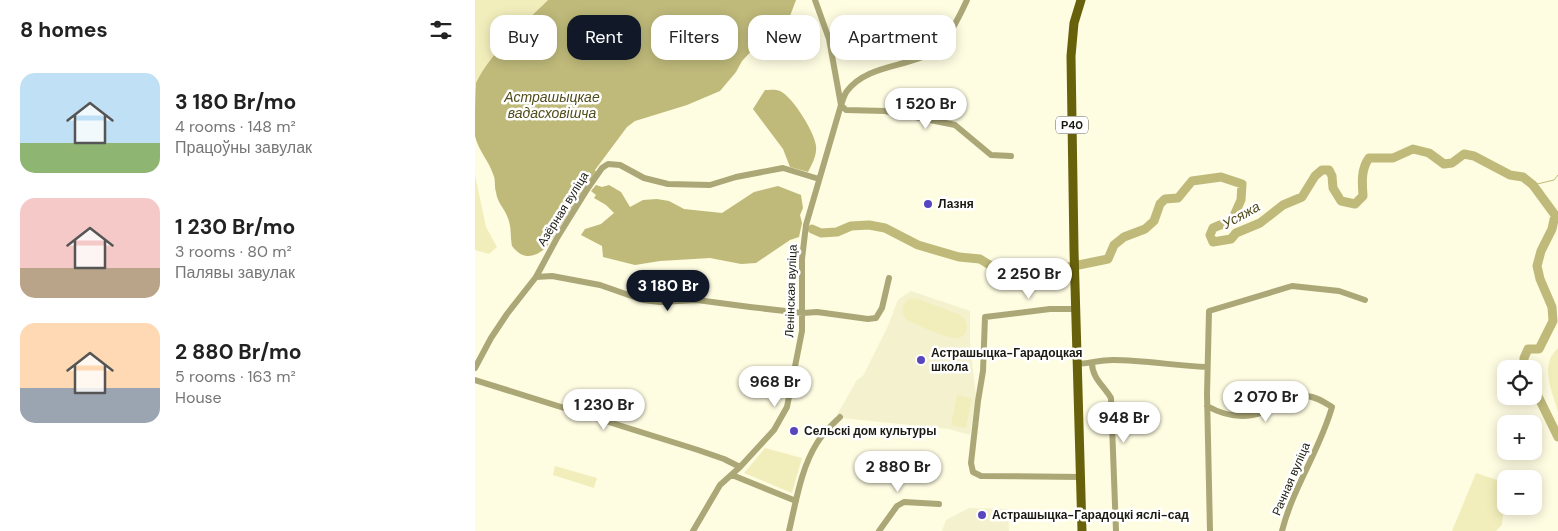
<!DOCTYPE html>
<html lang="en">
<head>
<meta charset="utf-8">
<style>
	body { margin:0; font-family:"DM Sans",sans-serif; background:#f2f2f2; color:#222; height:100vh; display:flex; flex-direction:column; font-size:19px; white-space:nowrap }
	* { box-sizing:border-box; margin:0 }
	p { font-size:16px; color:#767676 }
	.icon { flex:none; width:28px; height:28px; fill:none; stroke:currentColor; stroke-width:2; stroke-linecap:round; stroke-linejoin:round }
	.map { position:relative; flex:1; overflow:hidden }
	.panel { display:flex; flex-direction:column; background:#fff; width:475px }
	.panel>* { flex:none }
	.hud { position:absolute; left:15px; top:15px; width:475px; height:45px; display:flex; gap:10px }
	.controls { position:absolute; left:1022px; top:360px; display:grid; gap:10px }
	.controls a { display:grid; place-items:center; width:45px; height:45px; border-radius:10px; background:#fff; box-shadow:0 2px 12px #0003; font-size:25px }
	.price { position:absolute; translate:-50% -42px; padding:0 11px; border-radius:18px; background:#fff; color:#222; font-size:16px; line-height:32px; filter:drop-shadow(0 1px 2px #0008) }
	.price::after { content:''; position:absolute; left:50%; top:30px; width:15px; height:11px; margin-left:-8px; background:inherit; clip-path:polygon(0 0,100% 0,50% 100%) }
	.price.selected { background:#111827; color:#fff }
	ul { padding:0; list-style:none }
	li { display:flex; align-items:center; gap:15px; height:125px; padding:0 20px }
	li span { display:grid; place-items:center; flex:none; width:140px; height:100px; border-radius:15px; color:#555 }
	li>.icon { margin-inline-start:auto }
	span .icon { width:60px; height:60px; fill:#fffc; stroke-width:1 }
	li b { font-size:21px }
	h2 { display:flex; justify-content:space-between; align-items:center; height:60px; padding:0 20px; font-size:21px }
	.pill { padding:0 18px; border-radius:15px; background:#fff; box-shadow:0 2px 12px #0003; font-size:18px; line-height:45px }
	.pill.selected { background:#111827; color:#fff }
	main { display:flex; flex:1; min-height:0 }
	.map>svg:first-child { display:block }
	.built { fill:#f4f1ce }
	.green { fill:#f2eebc }
	.water { fill:#bfba7a }
	.lines { fill:none; stroke-linecap:round; stroke-linejoin:round }
	.stream { stroke:#bfba7a; stroke-width:1 }
	.river { stroke:#bfba7a; stroke-width:9 }
	.minor { stroke:#aba777; stroke-width:6 }
	.major { stroke:#68610b; stroke-width:9 }
	.poi-dot { fill:#5746be; stroke:#fff; stroke-width:2 }
	.labels { text-anchor:middle; stroke-width:5; stroke-linejoin:round; paint-order:stroke }
	.shield { fill:#fff; stroke:#5f5f58; stroke-width:1 }
	.shield-label { font-size:11px; font-weight:bold; fill:#1b1a11 }
	.poi-label { font-size:12px; font-weight:bold; fill:#1b1a11; stroke:#fff; text-anchor:start }
	.street-label { font-size:12px; fill:#1b1a11; stroke:#fff }
	.water-label { font-size:14px; font-style:italic; fill:#504c1b; stroke:#fff }
</style>
</head>
<body>
<main>
<section class="panel">
<h2>8 homes<svg class="icon" aria-label="filters" viewBox="0 0 24 24"><path d="M4 7h16M4 17h16"/><circle cx="9" cy="7" r="2"/><circle cx="15" cy="17" r="2"/></svg></h2>
<ul>
<li><span style="background:linear-gradient(#bfe0f5 70%,#8fb573 0)"><svg class="icon" aria-label="home" viewBox="0 0 24 24"><path d="M3 11l9-7 9 7M6 9v11h12V9"/></svg></span><div><b>3 180 Br/mo</b><p>4 rooms · 148 m²</p><p>Працоўны завулак</p></div></li>
<li><span style="background:linear-gradient(#f6c9c9 70%,#b9a48a 0)"><svg class="icon" aria-label="home" viewBox="0 0 24 24"><path d="M3 11l9-7 9 7M6 9v11h12V9"/></svg></span><div><b>1 230 Br/mo</b><p>3 rooms · 80 m²</p><p>Палявы завулак</p></div></li>
<li><span style="background:linear-gradient(#ffd9b3 65%,#9aa5b1 0)"><svg class="icon" aria-label="home" viewBox="0 0 24 24"><path d="M3 11l9-7 9 7M6 9v11h12V9"/></svg></span><div><b>2 880 Br/mo</b><p>5 rooms · 163 m²</p><p>House</p></div></li>
</ul>
</section>
<div class="map">
<svg width="1083" height="531" viewBox="0 0 1083 531">
	<rect width="100%" height="100%" fill="#fefce1"/>
	<path class="built" d="M 436,291 L 495,311 L 495,344 L 501,396 L 495,435 L 474,429 L 367,418 L 362,415 L 382,380 L 388,376 L 413,326 L 423,300 Z
		M 494,508 L 533,509 L 534,531 L 467,531 L 471,520 Z"/>
	<path class="green" d="M 0,0 L 73,0 C 50,23 15,58 0,86 Z
		M 0,175 L 11,227 L 22,247 L 14,254 L 0,250 Z
		M 437,298 L 444,299 L 485,315 L 490,319 L 492,325 C 492,332 489,338 481,338 C 472,339 440,324 432,320 C 424,311 427,302 437,298 Z
		M 1083,348 L 1083,412 C 1077,390 1064,365 1083,348 Z
		M 482,395 L 497,398 L 491,428 L 476,425 Z
		M 290,448 L 327,458 L 317,493 L 269,473 Z
		M 80,466 L 122,478 L 119,488 L 78,475 Z
		M 1001,473 L 1031,483 L 1027,525 L 1021,531 L 977,531 Z"/>
	<path class="water" d="M 73,0 L 321,0 L 315,16 L 284,43 L 267,61 L 261,72 L 245,91 L 212,105 L 160,121 L 152,127 L 120,170 L 121,172 L 71,248 C 58,258 48,260 37,246 C 35,236 37,226 32,216 C 29,208 22,202 21,192 C 19,186 21,180 18,174 C 14,161 3,150 0,136 C 0,129 0,89 1,83 C 14,54 50,23 73,0 Z
		M 290,90 C 294,90 301,89 305,91 C 318,97 340,133 341,146 C 342,156 337,164 333,172 L 315,167 L 308,149 L 278,109 Z
		M 121,185 L 127,187 L 134,185 L 146,192 L 155,207 L 168,200 L 182,199 L 194,201 L 209,209 L 247,213 L 279,192 L 303,186 L 326,195 L 328,208 L 325,215 L 327,223 L 324,237 L 315,240 L 281,263 L 266,264 L 235,258 L 185,261 L 160,265 L 128,257 L 127,246 L 106,235 L 110,229 L 126,224 L 139,213 L 131,205 L 119,198 L 121,195 L 116,191 Z"/>
	<g class="lines">
		<path class="stream" d="M 1058,185 L 1079,180 L 1083,175"/>
		<path class="river" d="M 337,229 L 346,233 L 362,232 L 376,226 L 394,225 L 410,228 L 443,245 L 484,257 L 505,259 L 518,267 L 543,266 L 589,268 L 633,259 L 639,245 L 649,237 L 670,229 L 679,221 L 685,204 L 690,199 L 703,198 L 717,181 L 746,177 L 767,184 L 766,200 L 757,220 L 738,228 L 735,235 L 738,242 L 756,239 L 761,233 L 785,223 L 808,205 L 827,197 L 840,176 L 847,170 L 854,170 L 857,176 L 858,188 L 866,201 L 880,204 L 888,196 C 887,182 886,169 894,158 L 918,158 L 938,149 L 954,153 L 969,164 L 977,163 L 989,154 L 999,156 L 1035,175 L 1048,177 L 1058,185 L 1080,215 L 1077,229 L 1066,251 L 1062,266 L 1065,279 L 1077,307 L 1078,321 L 1064,349 L 1053,349 L 1049,358 L 1049,369
			M 1059,388 L 1083,437"/>
		<path class="minor" d="M 340,0 L 354,39 L 366,105 L 371,110 L 410,111 L 480,125 L 516,155 L 536,156
			M 61,277 L 77,276 L 125,285 L 168,300 L 185,302 L 222,300 L 275,307 L 328,313 L 342,312 L 393,319 L 401,318 L 407,308 L 414,278
			M 601,309 L 575,309 L 510,317 L 508,371 L 503,401 L 496,463 L 498,472 L 506,476 L 606,477
			M 617,363 C 617,378 629,386 636,398 L 641,531
			M 603,364 C 615,363 626,360 638,360 C 670,360 701,366 732,367
			M 0,368 L 16,338 L 32,314 L 61,277 L 82,238 L 113,188 L 127,168 L 133,164 L 145,165 L 169,178 L 193,184 L 235,185 L 261,177 L 308,168 L 344,179
			M 0,380 L 223,450 L 249,459 L 265,467
			M 732,406 C 750,416 768,420 788,412 C 803,407 816,395 832,396 C 842,397 849,402 857,407 C 845,450 818,487 807,531
			M 257,475 L 321,501
			M 218,531 L 245,485 L 265,467 L 299,430 L 312,407 L 327,331 L 327,259 L 331,225 L 366,105 C 368,100 369,95 372,91 C 393,63 436,68 462,49 C 473,40 486,13 492,0
			M 314,531 C 321,502 326,468 342,443 C 348,433 357,425 365,417
			M 404,531 L 422,506 L 429,502 L 464,504
			M 735,531 L 732,394 L 734,311 L 817,286 L 864,291 L 890,300"/>
		<path class="major" d="M 606,0 L 599,23 L 596,56 L 599,250 L 607,531"/>
	</g>
	<g class="poi-dot">
		<circle cx="453" cy="204" r="5"/>
		<circle cx="446" cy="360" r="5"/>
		<circle cx="319" cy="431" r="5"/>
		<circle cx="507" cy="515" r="5"/>
	</g>
	<g class="labels">
		<rect class="shield" x="581" y="116.5" width="32" height="17" rx="4"/>
		<g class="shield-label">
			<text x="597" y="129">Р40</text>
		</g>
		<g class="poi-label">
			<text x="463" y="208">Лазня</text>
			<text x="456" y="357">Астрашыцка-Гарадоцкая<tspan x="456" dy="14">школа</tspan></text>
			<text x="329" y="435">Сельскі дом культуры</text>
			<text x="517" y="519">Астрашыцка-Гарадоцкі яслі-сад</text>
		</g>
		<g class="street-label">
			<text transform="translate(88 209) rotate(-58)" y="4">Азёрная вуліца</text>
			<text transform="translate(316 291) rotate(-88)" y="4">Ленінская вуліца</text>
			<text transform="translate(816 479) rotate(-67)" y="4">Рачная вуліца</text>
		</g>
		<g class="water-label">
			<text x="77" y="102">Астрашыцкае<tspan x="77" dy="16">вадасховішча</tspan></text>
			<text transform="translate(766 215) rotate(-29)" y="5">Усяжа</text>
		</g>
	</g>
</svg>
<div class="controls">
<a><svg class="icon" aria-label="locate" viewBox="0 0 24 24"><circle cx="12" cy="12" r="6"/><path d="M12 2v4M12 18v4M2 12h4M18 12h4"/></svg></a>
<a>+</a>
<a>−</a>
</div>
<b class="price" style="left:451px;top:130px">1 520 Br</b>
<b class="price" style="left:554px;top:300px">2 250 Br</b>
<b class="price selected" style="left:193px;top:312px">3 180 Br</b>
<b class="price" style="left:300px;top:408px">968 Br</b>
<b class="price" style="left:791px;top:423px">2 070 Br</b>
<b class="price" style="left:129px;top:431px">1 230 Br</b>
<b class="price" style="left:649px;top:444px">948 Br</b>
<b class="price" style="left:423px;top:493px">2 880 Br</b>
<div class="hud">
<a class="pill">Buy</a>
<a class="pill selected">Rent</a>
<a class="pill">Filters</a>
<a class="pill">New</a>
<a class="pill">Apartment</a>
</div>
</div>
</main>
</body>
</html>
